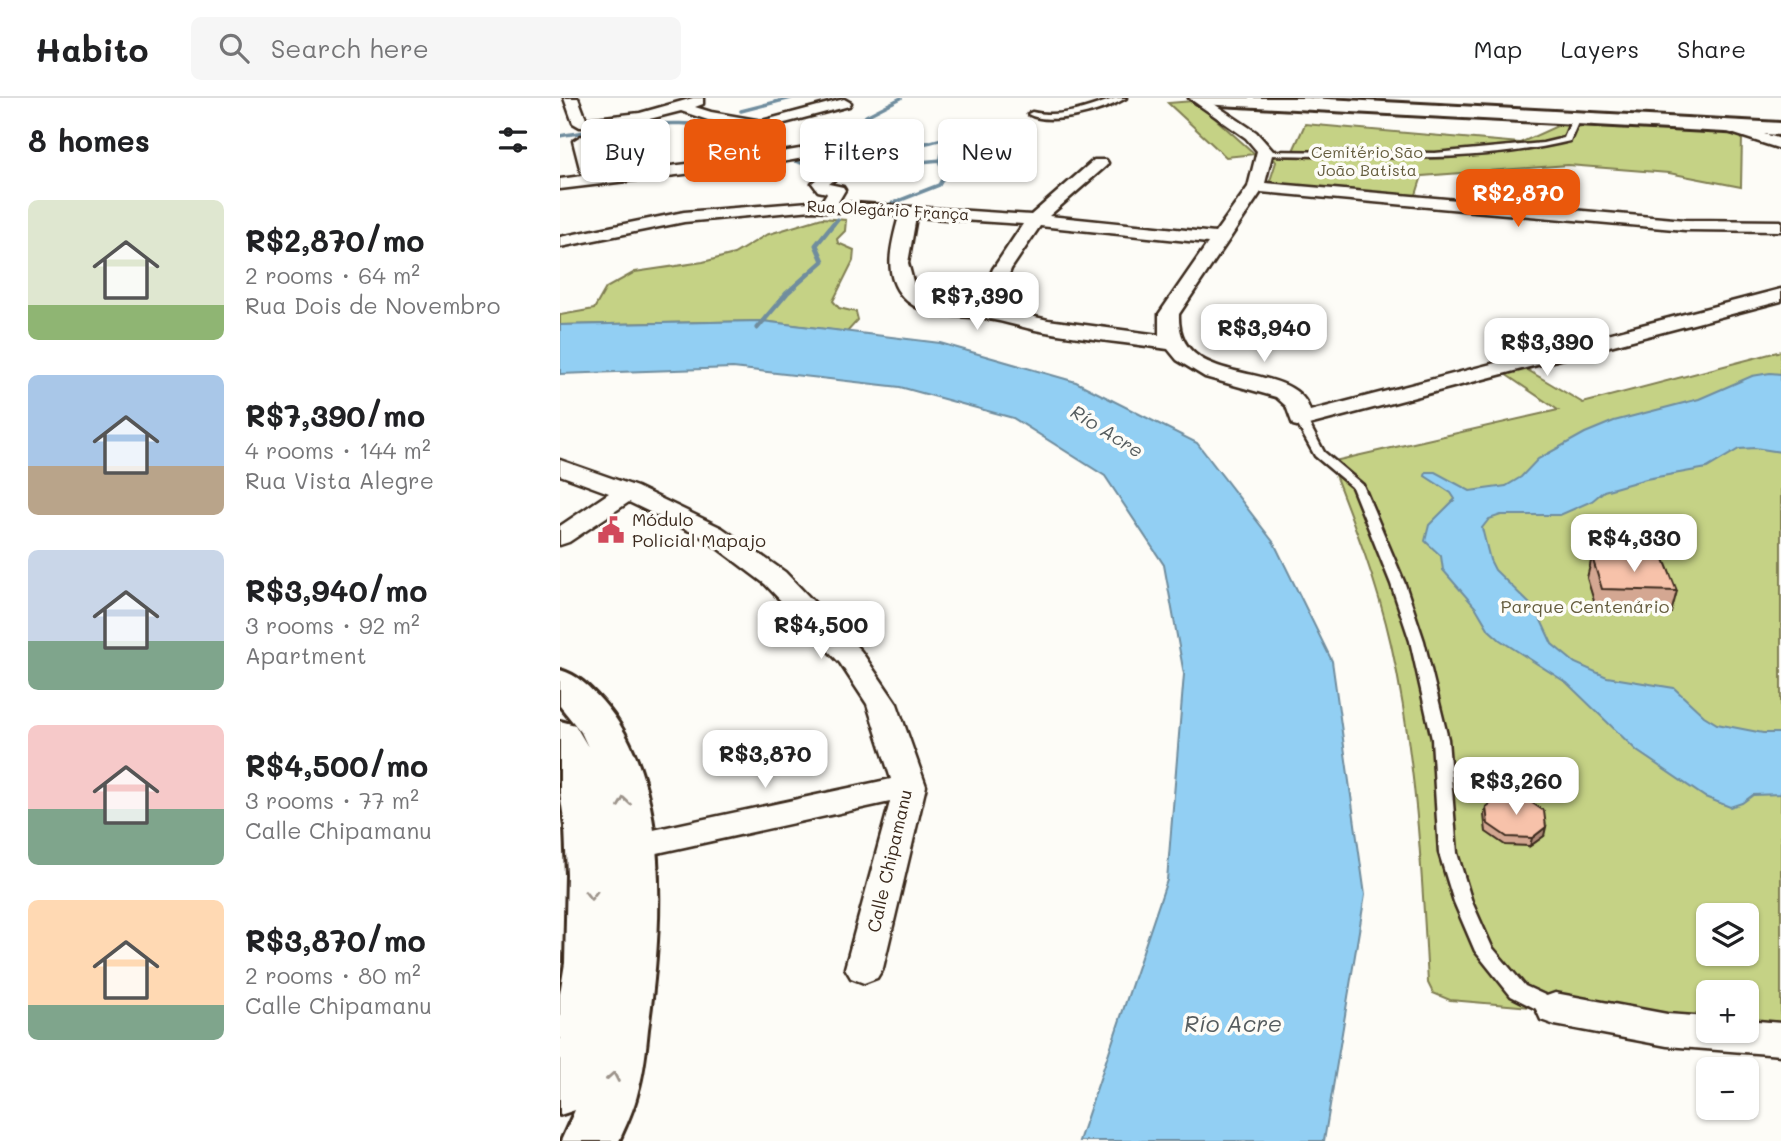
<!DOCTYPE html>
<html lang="en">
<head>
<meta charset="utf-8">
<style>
	body { margin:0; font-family:Mali,sans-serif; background:#f6f6f6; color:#202124; height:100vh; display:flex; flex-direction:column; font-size:26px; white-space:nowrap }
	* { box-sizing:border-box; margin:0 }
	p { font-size:23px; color:#757577 }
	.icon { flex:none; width:38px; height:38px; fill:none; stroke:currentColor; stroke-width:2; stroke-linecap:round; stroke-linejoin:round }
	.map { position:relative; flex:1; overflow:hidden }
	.drawer { display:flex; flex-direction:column; background:#fff; width:560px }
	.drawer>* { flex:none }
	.top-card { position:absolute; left:21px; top:21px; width:665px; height:63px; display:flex; gap:14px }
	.buttons { position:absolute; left:1136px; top:805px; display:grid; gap:14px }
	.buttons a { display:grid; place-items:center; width:63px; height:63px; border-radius:10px; background:#fff; box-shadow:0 2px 5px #0004; font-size:35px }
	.price { position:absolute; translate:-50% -60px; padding:0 16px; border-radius:14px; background:#fff; color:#222; font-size:23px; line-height:46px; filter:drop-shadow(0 2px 4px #0008) }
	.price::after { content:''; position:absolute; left:50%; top:42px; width:21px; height:16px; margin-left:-10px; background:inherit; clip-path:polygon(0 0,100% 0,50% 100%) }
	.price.active { background:#ea580c; color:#fff }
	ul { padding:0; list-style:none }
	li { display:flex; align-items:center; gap:21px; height:175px; padding:0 28px }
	li span { display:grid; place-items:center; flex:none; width:196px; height:140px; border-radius:10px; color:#555 }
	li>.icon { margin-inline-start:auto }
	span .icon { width:84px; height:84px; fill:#fffc; stroke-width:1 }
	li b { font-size:30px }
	h2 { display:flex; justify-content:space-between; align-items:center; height:84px; padding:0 28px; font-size:30px }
	.tag { padding:0 24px; border-radius:10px; background:#fff; box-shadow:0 2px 5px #0004; font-size:24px; line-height:63px }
	.tag.active { background:#ea580c; color:#fff }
	header { display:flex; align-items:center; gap:42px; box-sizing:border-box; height:98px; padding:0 35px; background:#fff; border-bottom:2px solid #e0e0e0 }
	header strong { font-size:33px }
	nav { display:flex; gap:38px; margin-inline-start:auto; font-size:24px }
	.search { width:490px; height:63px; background:#f6f6f6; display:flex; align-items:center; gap:18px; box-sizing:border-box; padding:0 24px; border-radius:10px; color:#757577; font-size:26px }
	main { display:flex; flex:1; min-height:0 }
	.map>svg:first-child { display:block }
	.green { fill:#c5d285; stroke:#807e52; stroke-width:2; fill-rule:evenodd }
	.water { fill:#92cff3; stroke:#6f8d9e; stroke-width:2 }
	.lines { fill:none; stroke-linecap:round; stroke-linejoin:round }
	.stream-far1 { stroke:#6f8d9e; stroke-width:3.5 }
	.stream { stroke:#6f8d9e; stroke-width:5 }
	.service-casing { stroke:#3b2a1e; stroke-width:5 }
	.minor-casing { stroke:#3b2a1e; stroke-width:5 }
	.primary-casing { stroke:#3b2a1e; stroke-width:6 }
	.trunk-casing { stroke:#3b2a1e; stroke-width:6 }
	.service { fill:#fdfcf7; fill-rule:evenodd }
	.minor { fill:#fdfcf7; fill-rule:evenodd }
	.primary { fill:#fdfcf7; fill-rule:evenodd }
	.trunk { fill:#fdfcf7; fill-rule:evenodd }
	.wall { fill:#d4a792; stroke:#3b2a1e; stroke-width:2 }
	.shaded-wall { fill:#ad8877; stroke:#3b2a1e; stroke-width:2 }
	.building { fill:#f7c2aa; stroke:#3b2a1e; stroke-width:2 }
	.oneway { stroke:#9c938a }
	.labels { text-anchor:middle; stroke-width:7; stroke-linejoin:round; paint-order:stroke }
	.far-park-label { font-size:16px; fill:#645c3d; stroke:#fdfcf7 }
	.far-street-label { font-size:16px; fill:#3b2a1e; stroke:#fdfcf7 }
	.poi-label { font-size:18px; fill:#3b2a1e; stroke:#fdfcf7; text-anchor:start }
	.park-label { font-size:18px; fill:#645c3d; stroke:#fdfcf7 }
	.street-label { font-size:18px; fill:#3b2a1e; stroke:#fdfcf7 }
	.water-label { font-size:19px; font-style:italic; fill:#555c5e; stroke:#fdfcf7 }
	.near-water-label { font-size:23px; font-style:italic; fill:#555c5e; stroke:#fdfcf7 }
</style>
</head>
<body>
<header>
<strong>Habito</strong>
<div class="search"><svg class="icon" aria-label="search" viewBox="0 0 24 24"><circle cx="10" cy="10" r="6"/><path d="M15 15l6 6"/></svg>Search here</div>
<nav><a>Map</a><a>Layers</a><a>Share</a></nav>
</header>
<main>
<section class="drawer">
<h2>8 homes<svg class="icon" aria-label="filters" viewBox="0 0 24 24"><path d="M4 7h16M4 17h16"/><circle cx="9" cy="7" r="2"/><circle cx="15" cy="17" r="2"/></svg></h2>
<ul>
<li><span style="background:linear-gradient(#dfe7d0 75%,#8fb573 0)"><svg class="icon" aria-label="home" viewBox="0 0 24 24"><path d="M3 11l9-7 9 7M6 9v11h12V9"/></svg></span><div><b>R$2,870/mo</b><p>2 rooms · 64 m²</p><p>Rua Dois de Novembro</p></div></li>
<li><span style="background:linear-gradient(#a9c7e8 65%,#b9a48a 0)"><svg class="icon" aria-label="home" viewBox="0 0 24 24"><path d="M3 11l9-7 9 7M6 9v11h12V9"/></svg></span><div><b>R$7,390/mo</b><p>4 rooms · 144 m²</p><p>Rua Vista Alegre</p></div></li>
<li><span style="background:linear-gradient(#c9d6e8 65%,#7fa58c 0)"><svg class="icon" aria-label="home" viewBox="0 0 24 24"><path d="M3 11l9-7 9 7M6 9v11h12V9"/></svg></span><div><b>R$3,940/mo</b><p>3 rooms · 92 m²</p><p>Apartment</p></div></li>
<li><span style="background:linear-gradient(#f6c9c9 60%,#7fa58c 0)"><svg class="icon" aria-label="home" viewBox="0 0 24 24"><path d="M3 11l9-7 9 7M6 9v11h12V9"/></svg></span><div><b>R$4,500/mo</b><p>3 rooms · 77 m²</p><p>Calle Chipamanu</p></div></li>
<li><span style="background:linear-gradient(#ffd9b3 75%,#7fa58c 0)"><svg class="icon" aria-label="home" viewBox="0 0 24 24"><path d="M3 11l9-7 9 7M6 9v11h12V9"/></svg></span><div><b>R$3,870/mo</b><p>2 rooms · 80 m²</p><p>Calle Chipamanu</p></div></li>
</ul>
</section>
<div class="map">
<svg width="1221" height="1043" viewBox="0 0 1221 1043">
	<rect width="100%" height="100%" fill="#fdfcf7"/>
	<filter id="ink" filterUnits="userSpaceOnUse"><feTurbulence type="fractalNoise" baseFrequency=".0143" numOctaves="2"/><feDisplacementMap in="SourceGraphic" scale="14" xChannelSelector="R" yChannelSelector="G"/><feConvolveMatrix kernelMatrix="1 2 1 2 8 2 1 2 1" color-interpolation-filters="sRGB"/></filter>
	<g filter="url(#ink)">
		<path class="green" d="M 633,3 L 640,7 L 695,56 L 666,59 L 608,5 Z
			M 1008,23 L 1160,32 L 1182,39 L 1181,89 L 1109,75 L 1008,67 L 862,78 L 855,100 L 709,86 L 716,64 L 712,58 L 732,55 L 745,26 L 960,45 Z
			M 262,120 L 286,122 L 285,133 L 277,141 L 278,145 L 294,152 L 293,163 L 273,203 L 279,210 L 296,214 L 298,222 L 287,234 L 202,223 L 0,227 L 0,217 L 34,211 L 46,190 L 75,174 L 143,164 L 174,156 L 206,137 Z
			M 1221,253 L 1221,930 L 1187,927 L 1186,894 L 1148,894 L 1148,924 L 890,902 L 873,895 L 868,885 C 862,771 856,658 831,546 C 817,484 793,423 770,364 L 998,312 L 945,276 L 966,271 L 1023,305 ZM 1148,817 L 1186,817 L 1186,856 L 1148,856 Z"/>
		<path class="water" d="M 202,223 L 380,245 L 516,284 L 637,345 L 714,445 L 772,563 L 805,797 L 764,1043 L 519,1043 L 607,782 L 624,576 L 604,467 L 545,378 L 453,320 L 340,289 L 173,270 L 0,276 L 0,227 Z
			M 1210,275 L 1221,276 L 1221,354 L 1195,350 L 1179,351 L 1147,370 L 1086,381 L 1044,393 L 1032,403 L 1000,417 L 941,417 L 929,421 L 922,430 L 930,462 L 935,472 L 972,508 L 979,518 L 992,546 L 1015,565 L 1047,579 L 1114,590 L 1144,618 L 1157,626 L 1203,635 L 1221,635 L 1221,696 L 1193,697 L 1182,705 L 1170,709 L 1145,699 L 1077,653 L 1007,585 L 940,542 L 929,532 L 916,510 L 883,472 L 881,458 L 865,443 L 869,427 L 895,401 L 891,395 L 865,378 L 866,374 L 875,374 L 910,393 L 946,388 L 961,379 L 978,361 L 1025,335 L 1054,323 L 1139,301 L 1192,278 Z"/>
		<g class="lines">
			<path class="stream-far1" d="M 181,13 L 231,0
				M 0,38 C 77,26 153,11 222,54
				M 227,60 C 268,79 336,66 381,62
				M 328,107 L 379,87 L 386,75 L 380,65 L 382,56 L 427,42 L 440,35 C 412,25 388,43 360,46 C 348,47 335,43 323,39 C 313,36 307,32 302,23 L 306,18 L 341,0
				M 272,128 L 278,121"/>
			<path class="stream" d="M 197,230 L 227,195 L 263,163 L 256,147 L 273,126"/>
			<defs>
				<path id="service" d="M 556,0 L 566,0 C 544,13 492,29 468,16 L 472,14 C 501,21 529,9 556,0 Z
					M 1013,18 L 1020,20 L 1010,43 C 912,67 805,58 705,57 L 701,55 L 705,53 L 875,55 L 983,45 L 1004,40 Z
					M 741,319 L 747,322 L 764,354 L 803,387 L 845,486 L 864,543 L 888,641 L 897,755 L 912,804 L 932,849 L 965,888 L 1002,905 L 1005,911 L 1002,917 L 995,919 L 988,917 L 951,898 L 915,853 L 894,804 L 879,755 L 872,641 L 850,543 L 831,486 L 792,389 L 755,358 L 735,322 Z"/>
				<path id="minor" d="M 4,0 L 18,0 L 26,21 L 80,15 L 133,0 L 143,0 L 143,6 L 135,9 L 151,14 L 202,23 L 284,1 L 291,5 L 289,8 L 202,31 L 148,22 L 121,13 L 66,27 L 20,29 L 13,25 Z
					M 629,0 L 645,0 L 696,34 L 713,53 L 705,85 L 1125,122 L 1221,123 L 1221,133 L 1125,132 L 701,94 L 619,216 C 616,295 735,258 750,313 L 1221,191 L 1221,203 L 741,329 L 733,327 L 726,308 L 716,299 L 645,279 L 617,262 L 608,251 C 568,245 527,241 486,234 C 467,231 448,224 429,221 C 401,216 364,222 343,199 C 322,176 332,145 339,118 L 252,112 L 124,124 L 0,149 L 0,139 L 124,114 L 262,103 L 267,95 L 258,93 L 252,85 L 268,72 L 276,54 L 216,65 L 0,91 L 0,81 L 22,78 L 13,43 L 21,38 L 29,43 L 38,77 L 216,55 L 293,42 L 301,47 L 289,52 L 291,55 L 283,75 L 269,86 L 283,89 L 285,92 L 278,104 L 471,117 L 534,62 L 546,62 L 548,65 L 546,68 L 489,118 L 655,135 L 688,89 L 697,53 L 686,40 ZM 356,119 L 463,126 L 433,171 L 418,208 L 377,204 L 355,191 L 348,165 ZM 480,128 L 648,145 L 599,216 L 599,237 L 488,222 L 436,210 L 451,171 Z
					M 1167,25 L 1221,41 L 1221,51 L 1162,32 L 1160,29 Z
					M 0,362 L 77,389 L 162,430 L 225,474 L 301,553 L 337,606 L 366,688 L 323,870 L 317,880 L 304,885 L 291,880 L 285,870 L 330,704 L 70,761 L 58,758 L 53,749 L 58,740 L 70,737 L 331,681 L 307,606 L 280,565 L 205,486 L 144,440 L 69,404 L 9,444 L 0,447 L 0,428 L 49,395 L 0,377 Z
					M 995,895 L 1107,916 L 1148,919 L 1148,933 L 1186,933 L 1186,922 L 1221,925 L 1221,957 L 1107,948 L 995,927 L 981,922 L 976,911 L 981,900 Z"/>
				<path id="primary" d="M 0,572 C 18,577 29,589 42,603 C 113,682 102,832 88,931 C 86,951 84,973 78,993 C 74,1011 66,1027 59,1043 L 1,1043 L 15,1012 L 0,1017 L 0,896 L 5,865 L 7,777 L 5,728 L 0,694 L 0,623 L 15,627 L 28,649 L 21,634 L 0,608 Z"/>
				<path id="trunk" d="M 630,0 L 748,0 L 1221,25 L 1221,37 L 640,6 Z"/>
			</defs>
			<use href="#service" class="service-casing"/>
			<use href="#minor" class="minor-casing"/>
			<use href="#primary" class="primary-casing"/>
			<use href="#trunk" class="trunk-casing"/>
			<use href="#service" class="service"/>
			<use href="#minor" class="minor"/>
			<use href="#primary" class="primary"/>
			<use href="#trunk" class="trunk"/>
		</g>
		<path class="wall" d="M 1032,459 L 1117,493 L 1111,515 L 1037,513 L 1027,480 Z
			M 926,709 L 984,738 L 970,748 L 945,747 L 926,734 L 924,717 Z"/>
		<path class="shaded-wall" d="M 986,729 L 984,738 L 970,748 L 972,740 Z"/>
		<path class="building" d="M 1032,459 L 1104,461 L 1117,493 L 1042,491 Z
			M 940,699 L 965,700 L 984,713 L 986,729 L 972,740 L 947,739 L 928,726 L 926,709 Z"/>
		<defs><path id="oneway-chevron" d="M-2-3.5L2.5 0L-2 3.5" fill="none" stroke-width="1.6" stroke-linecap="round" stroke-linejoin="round" transform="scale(1.75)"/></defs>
		<g class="oneway">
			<use href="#oneway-chevron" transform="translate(64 704) rotate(-98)"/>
			<use href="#oneway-chevron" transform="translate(31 797) rotate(90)"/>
			<use href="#oneway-chevron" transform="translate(53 979) rotate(-80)"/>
		</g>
	</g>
	<defs>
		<symbol id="civic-bare" viewBox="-9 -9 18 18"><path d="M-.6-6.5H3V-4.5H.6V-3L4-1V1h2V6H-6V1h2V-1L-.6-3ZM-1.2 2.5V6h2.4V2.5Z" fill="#d1495b" stroke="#fdfcf7" stroke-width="2.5" paint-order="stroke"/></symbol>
	</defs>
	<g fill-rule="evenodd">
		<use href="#civic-bare" x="32" y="413" width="38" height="38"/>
	</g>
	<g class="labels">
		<g class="far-park-label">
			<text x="807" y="60">Cemitério São<tspan x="807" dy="18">João Batista</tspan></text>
		</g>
		<g class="far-street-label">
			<text transform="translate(328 112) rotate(3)" y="6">Rua Olegário França</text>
		</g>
		<g class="poi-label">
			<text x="72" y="428">Módulo<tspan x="72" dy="21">Policial Mapajo</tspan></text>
		</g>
		<g class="park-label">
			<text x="1025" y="515">Parque Centenário</text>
		</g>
		<g class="street-label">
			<text transform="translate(330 763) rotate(-77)" y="6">Calle Chipamanu</text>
		</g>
		<g class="water-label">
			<text transform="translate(547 333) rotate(32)" y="7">Río Acre</text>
		</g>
		<g class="near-water-label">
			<text x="673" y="934">Río Acre</text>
		</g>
	</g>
</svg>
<div class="buttons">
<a><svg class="icon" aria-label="layers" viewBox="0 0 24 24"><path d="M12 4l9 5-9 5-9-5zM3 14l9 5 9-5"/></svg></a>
<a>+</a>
<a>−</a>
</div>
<b class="price active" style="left:958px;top:131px">R$2,870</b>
<b class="price" style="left:417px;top:234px">R$7,390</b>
<b class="price" style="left:704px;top:266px">R$3,940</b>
<b class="price" style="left:987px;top:280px">R$3,390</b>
<b class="price" style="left:1074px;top:476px">R$4,330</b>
<b class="price" style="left:261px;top:563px">R$4,500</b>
<b class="price" style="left:205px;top:692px">R$3,870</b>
<b class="price" style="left:956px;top:719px">R$3,260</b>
<div class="top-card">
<a class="tag">Buy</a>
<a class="tag active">Rent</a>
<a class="tag">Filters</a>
<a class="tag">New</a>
</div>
</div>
</main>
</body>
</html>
